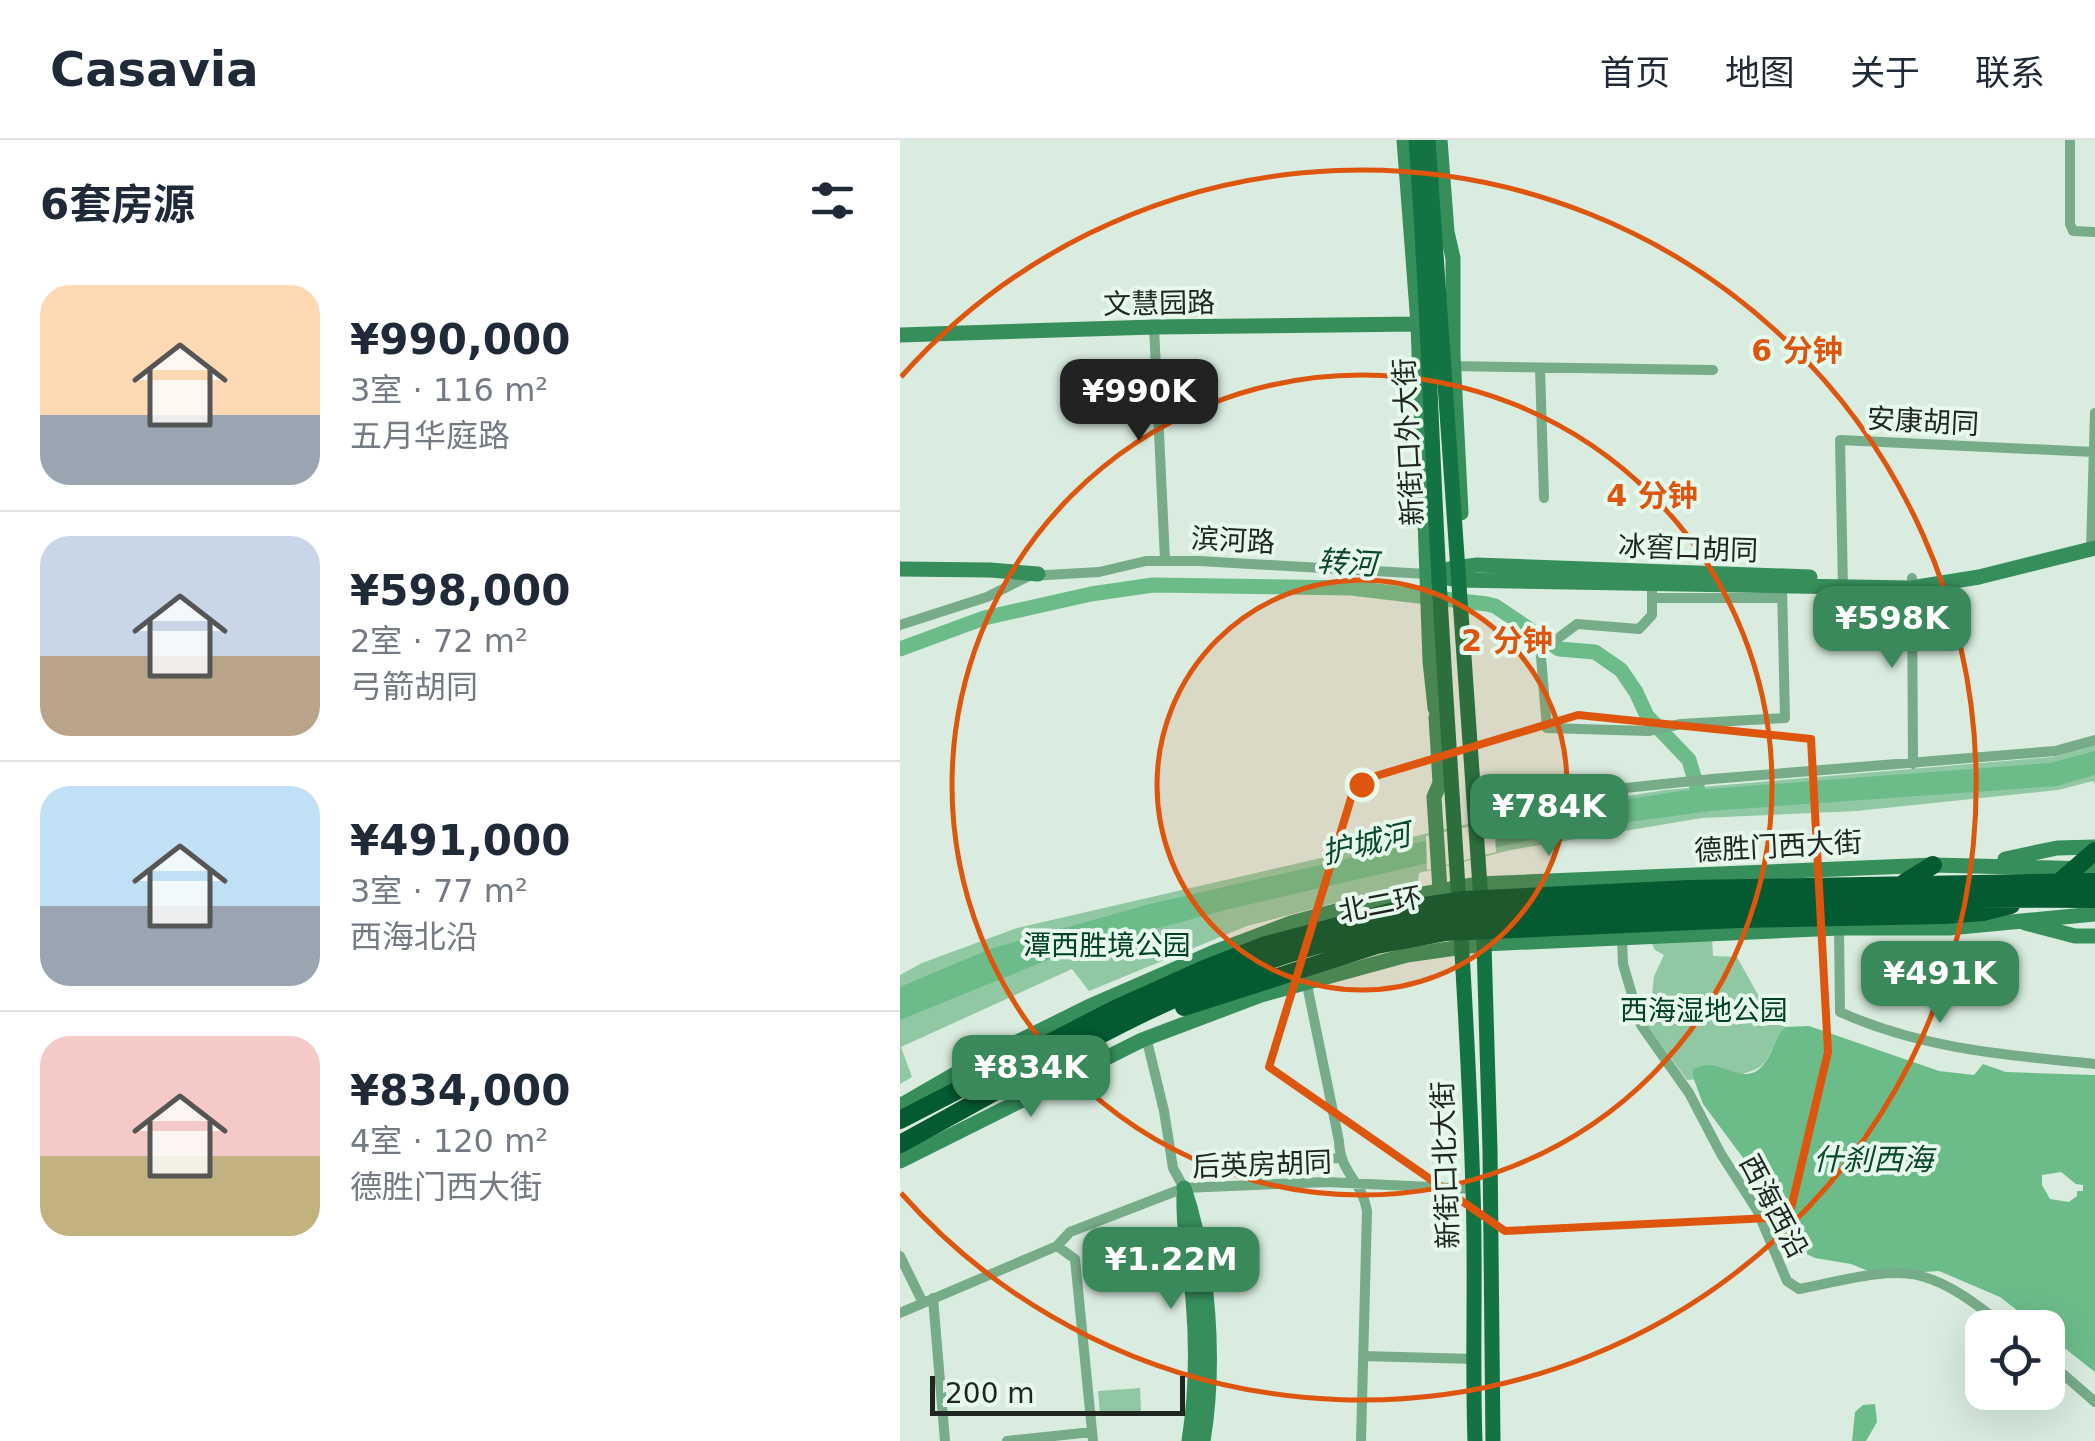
<!DOCTYPE html>
<html lang="zh">
<head>
<meta charset="utf-8">
<style>
	body { margin:0; font-family:"DejaVu Sans","Noto Sans SC",sans-serif; background:#f2f2f3; color:#1f2937; height:100vh; display:flex; flex-direction:column; font-size:38px; white-space:nowrap }
	* { box-sizing:border-box; margin:0 }
	p { font-size:32px; color:#747a83 }
	.icon { flex:none; width:55px; height:55px; fill:none; stroke:currentColor; stroke-width:2; stroke-linecap:round; stroke-linejoin:round }
	.map { position:relative; flex:1; overflow:hidden }
	.sheet { display:flex; flex-direction:column; background:#fff; width:900px }
	.sheet>* { flex:none }
	.buttons { position:absolute; left:1065px; top:1170px; display:grid; gap:20px }
	.buttons a { display:grid; place-items:center; width:100px; height:100px; border-radius:20px; background:#fff; box-shadow:0 10px 40px #0002; font-size:50px }
	.scale { position:absolute; left:30px; bottom:25px; width:255px; box-sizing:border-box; padding-left:10px; border:5px solid #1f2621; border-top:0; font-size:28px; line-height:35px; white-space:nowrap; color:#1f2621; -webkit-text-stroke:8px #e7f9ec; paint-order:stroke }
	.price { position:absolute; translate:-50% -85px; padding:0 22px; border-radius:20px; background:#39895a; color:#fff; font-size:32px; line-height:65px; filter:drop-shadow(0 2px 5px #0008) }
	.price::after { content:''; position:absolute; left:50%; top:60px; width:30px; height:22px; margin-left:-15px; background:inherit; clip-path:polygon(0 0,100% 0,50% 100%) }
	.price.selected { background:#222; color:#fff }
	ul { padding:0; list-style:none }
	li { display:flex; align-items:center; gap:30px; height:250px; padding:0 40px }
	li+li { border-top:2px solid #e0e1e3 }
	li span { display:grid; place-items:center; flex:none; width:280px; height:200px; border-radius:30px; color:#555 }
	li>.icon { margin-inline-start:auto }
	span .icon { width:120px; height:120px; fill:#fffc; stroke-width:1 }
	li b { font-size:42px }
	h2 { display:flex; justify-content:space-between; align-items:center; height:120px; padding:0 40px; font-size:42px }
	header { display:flex; align-items:center; gap:60px; box-sizing:border-box; height:140px; padding:0 50px; background:#fff; border-bottom:2px solid #e0e1e3 }
	header strong { font-size:48px }
	nav { display:flex; gap:55px; margin-inline-start:auto; font-size:35px }
	main { display:flex; flex:1; min-height:0 }
	.map>svg:first-child { display:block }
	.green { fill:#90c8a3 }
	.water { fill:#6cbc8a; fill-rule:evenodd }
	.pier { fill:#d9ecdf }
	.lines { fill:none; stroke-linecap:round; stroke-linejoin:round }
	.river { stroke:#6cbc8a; stroke-width:15 }
	.street { stroke:#77ac89; stroke-width:10 }
	.secondary { stroke:#368e5b; stroke-width:15 }
	.primary { stroke:#147343; stroke-width:15 }
	.highway { stroke:#045b32; stroke-width:18 }
	.marked { fill:none; stroke:#de560d; stroke-width:8; stroke-linejoin:round }
	.ring { fill:none; stroke:#de560d; stroke-width:5 }
	.labels { text-anchor:middle; stroke-width:8; stroke-linejoin:round; paint-order:stroke }
	.street-label { font-size:28px; fill:#1f2621; stroke:#e7f9ec }
	.park-label { font-size:28px; fill:#004222; stroke:#e7f9ec }
	.water-label { font-size:30px; font-style:italic; fill:#0a4929; stroke:#e7f9ec }
	.centre { fill:#de560d; stroke:#e7f9ec; stroke-width:5 }
	.ring-label { font-size:30px; text-anchor:middle; font-weight:bold; fill:#de560d; stroke:#e7f9ec; stroke-width:8; stroke-linejoin:round; paint-order:stroke }
</style>
</head>
<body>
<header>
<strong>Casavia</strong>
<nav><a>首页</a><a>地图</a><a>关于</a><a>联系</a></nav>
</header>
<main>
<section class="sheet">
<h2>6套房源<svg class="icon" aria-label="filters" viewBox="0 0 24 24"><path d="M4 7h16M4 17h16"/><circle cx="9" cy="7" r="2"/><circle cx="15" cy="17" r="2"/></svg></h2>
<ul>
<li><span style="background:linear-gradient(#ffd9b3 65%,#9aa5b1 0)"><svg class="icon" aria-label="home" viewBox="0 0 24 24"><path d="M3 11l9-7 9 7M6 9v11h12V9"/></svg></span><div><b>¥990,000</b><p>3室 · 116 m²</p><p>五月华庭路</p></div></li>
<li><span style="background:linear-gradient(#c9d6e8 60%,#b9a48a 0)"><svg class="icon" aria-label="home" viewBox="0 0 24 24"><path d="M3 11l9-7 9 7M6 9v11h12V9"/></svg></span><div><b>¥598,000</b><p>2室 · 72 m²</p><p>弓箭胡同</p></div></li>
<li><span style="background:linear-gradient(#bfe0f5 60%,#9aa5b1 0)"><svg class="icon" aria-label="home" viewBox="0 0 24 24"><path d="M3 11l9-7 9 7M6 9v11h12V9"/></svg></span><div><b>¥491,000</b><p>3室 · 77 m²</p><p>西海北沿</p></div></li>
<li><span style="background:linear-gradient(#f6c9c9 60%,#c2b280 0)"><svg class="icon" aria-label="home" viewBox="0 0 24 24"><path d="M3 11l9-7 9 7M6 9v11h12V9"/></svg></span><div><b>¥834,000</b><p>4室 · 120 m²</p><p>德胜门西大街</p></div></li>
</ul>
</section>
<div class="map">
<svg width="1195" height="1301" viewBox="0 0 1195 1301">
	<rect width="100%" height="100%" fill="#d9ecdf"/>
	<path class="green" d="M 1195,603 L 1195,644 L 1193,641 L 1158,650 L 956,671 L 802,678 L 611,710 L 519,733 L 518,741 L 347,786 L 189,851 L 172,829 L 1,907 L 12,937 L 0,944 L 0,835 L 22,823 L 117,788 L 607,675 L 765,650 L 1152,617 Z
		M 812,798 L 813,816 L 837,817 L 862,862 L 885,887 C 874,898 873,911 865,922 C 854,938 806,938 787,940 L 745,882 L 738,862 L 752,855 L 754,836 L 764,815 L 755,810 L 751,802 Z
		M 240,1248 L 241,1271 L 200,1274 L 198,1251 Z"/>
	<path class="water" d="M 1195,611 L 1195,635 L 1157,646 L 810,671 L 721,683 L 615,703 L 325,770 L 157,816 L 0,880 L 0,847 L 90,809 L 246,765 L 660,670 L 781,651 L 1150,623 Z
		M 909,886 L 1039,931 L 1074,935 L 1083,924 L 1106,932 L 1195,935 L 1195,1232 L 1148,1195 L 1148,1188 L 1139,1187 L 1100,1157 L 1039,1131 L 978,1135 L 951,1124 L 915,1118 L 892,1107 L 858,1038 L 803,964 L 793,937 L 793,929 C 798,928 803,925 808,925 C 830,926 849,947 866,921 C 874,910 874,898 885,887 ZM 1161,1032 L 1176,1044 L 1183,1045 L 1183,1051 L 1177,1051 L 1177,1056 L 1169,1062 L 1150,1059 L 1142,1045 L 1142,1035 Z
		M 975,1264 L 977,1282 L 966,1301 L 952,1301 L 955,1272 L 963,1265 Z"/>
	<path class="pier" d="M 594,681 L 596,712 L 527,730 L 526,696 Z"/>
	<g class="lines">
		<path class="river" d="M 0,509 L 84,478 L 191,454 L 253,445 L 451,448 L 587,464 L 595,466 L 659,509 L 695,512 L 721,530 L 736,552 L 747,576 L 789,620 L 802,664"/>
		<path class="street" d="M 1170,0 L 1170,84 L 1173,91 L 1195,92
			M 254,187 L 265,420
			M 549,226 L 813,230
			M 640,228 L 644,358
			M 1191,409 L 1195,273
			M 1012,438 L 1013,624
			M 752,445 L 752,475 L 739,489 L 677,484 L 644,509 L 641,517 L 647,588 L 748,591 L 781,584 L 885,578 L 882,447
			M 943,448 L 940,300 L 1193,312
			M 752,458 L 881,458
			M 0,485 L 87,457 L 129,436 L 199,432 L 246,421 L 299,421 L 527,434
			M 574,656 L 590,662 L 812,639 L 1155,611 L 1195,600
			M 939,788 L 940,872 C 1022,909 1106,915 1195,924
			M 722,798 L 723,824 L 741,885 L 789,953 L 821,1014 L 857,1070 L 887,1141 L 899,1149 C 932,1143 989,1126 1021,1136 C 1054,1145 1081,1168 1107,1188
			M 406,840 L 439,1001 C 440,1034 462,1040 467,1071 L 461,1301
			M 242,900 L 248,905 L 264,971 L 273,1028 L 284,1048
			M 362,1042 L 363,1023 L 440,1018
			M 157,1106 L 175,1119 L 193,1301
			M 0,1116 L 23,1163
			M 33,1158 L 45,1301
			M 0,1173 L 157,1106 L 170,1092 L 284,1048 L 426,1042 L 573,1049
			M 463,1216 L 574,1219
			M 1148,1221 L 1195,1262
			M 107,1301 L 192,1292"/>
		<path class="secondary" d="M 504,0 L 518,184 L 530,521 L 535,568 L 546,593
			M 540,0 L 547,92 L 553,118 L 553,215 L 561,373
			M 0,195 L 254,187 L 518,184
			M 0,429 L 90,430 L 138,434
			M 549,429 L 577,425 L 910,437
			M 527,434 L 557,440 L 1011,448 L 1079,437 L 1195,408
			M 536,577 L 540,643 L 534,657 L 540,750
			M 1105,719 L 1157,708 L 1195,707
			M 1125,783 L 1175,796 L 1195,796
			M 0,966 L 69,926 L 188,867 L 317,811 L 391,783 L 447,768 L 578,744 L 1033,725 L 1195,729
			M 0,1021 L 242,900 L 361,855 L 507,815 L 584,804 L 939,788 L 1049,788 L 1195,774
			M 284,1048 C 309,1122 316,1224 303,1301
			M 284,1057 C 283,1092 290,1125 293,1159 C 297,1205 296,1256 289,1301"/>
		<path class="primary" d="M 516,0 C 527,146 531,292 539,439 C 550,643 567,847 573,1051 C 576,1134 572,1218 575,1301
			M 528,0 L 584,804 L 590,1009 L 593,1301"/>
		<path class="highway" d="M 1004,743 L 1033,725
			M 1157,744 L 1195,711
			M 284,867 L 477,805 L 546,792 L 839,779 L 1044,775 L 1083,772 L 1111,765
			M 0,980 L 213,870 L 302,830 L 366,805 L 498,770 L 564,760 L 789,749 L 1195,742
			M 0,1004 C 139,929 277,842 432,801 C 548,771 666,770 785,766 C 922,761 1058,758 1195,759"/>
	</g>
	<path class="marked" d="M 678,575 L 911,599 L 928,912 L 889,1077 L 605,1091 L 369,927 L 456,642 Z"/>
	<circle cx="462" cy="645" r="205" fill="#de560d" fill-opacity=".12"/>
	<g class="ring">
		<circle cx="462" cy="645" r="205"/>
		<circle cx="462" cy="645" r="410"/>
		<path d="M1 237A615 615 0 1 1 1 1053"/>
	</g>
	<g class="labels">
		<g class="street-label">
			<text transform="translate(259 163) rotate(-1)" y="10">文慧园路</text>
			<text transform="translate(1023 281) rotate(3)" y="10">安康胡同</text>
			<text transform="translate(508 302) rotate(-93)" y="10">新街口外大街</text>
			<text transform="translate(333 400) rotate(3)" y="10">滨河路</text>
			<text transform="translate(788 408) rotate(2)" y="10">冰窖口胡同</text>
			<text transform="translate(878 706) rotate(-3)" y="10">德胜门西大街</text>
			<text transform="translate(480 764) rotate(-11)" y="10">北二环</text>
			<text transform="translate(362 1024) rotate(-2)" y="10">后英房胡同</text>
			<text transform="translate(545 1025) rotate(-92)" y="10">新街口北大街</text>
			<text transform="translate(874 1066) rotate(62)" y="10">西海西沿</text>
		</g>
		<g class="park-label">
			<text x="207" y="815">潭西胜境公园</text>
			<text x="804" y="880">西海湿地公园</text>
		</g>
		<g class="water-label">
			<text transform="translate(447 423) rotate(3)" y="10">转河</text>
			<text transform="translate(466 704) rotate(-13)" y="10">护城河</text>
			<text x="973" y="1030">什刹西海</text>
		</g>
	</g>
	<circle cx="462" cy="645" r="15" class="centre"/>
	<g class="ring-label">
		<text x="897" y="221">6 分钟</text>
		<text x="752" y="366">4 分钟</text>
		<text x="607" y="511">2 分钟</text>
	</g>
</svg>
<div class="buttons">
<a><svg class="icon" aria-label="locate" viewBox="0 0 24 24"><circle cx="12" cy="12" r="6"/><path d="M12 2v4M12 18v4M2 12h4M18 12h4"/></svg></a>
</div>
<div class="scale">200 m</div>
<b class="price selected" style="left:239px;top:304px">¥990K</b>
<b class="price" style="left:992px;top:531px">¥598K</b>
<b class="price" style="left:649px;top:719px">¥784K</b>
<b class="price" style="left:1040px;top:886px">¥491K</b>
<b class="price" style="left:131px;top:980px">¥834K</b>
<b class="price" style="left:271px;top:1172px">¥1.22M</b>
</div>
</main>
</body>
</html>
